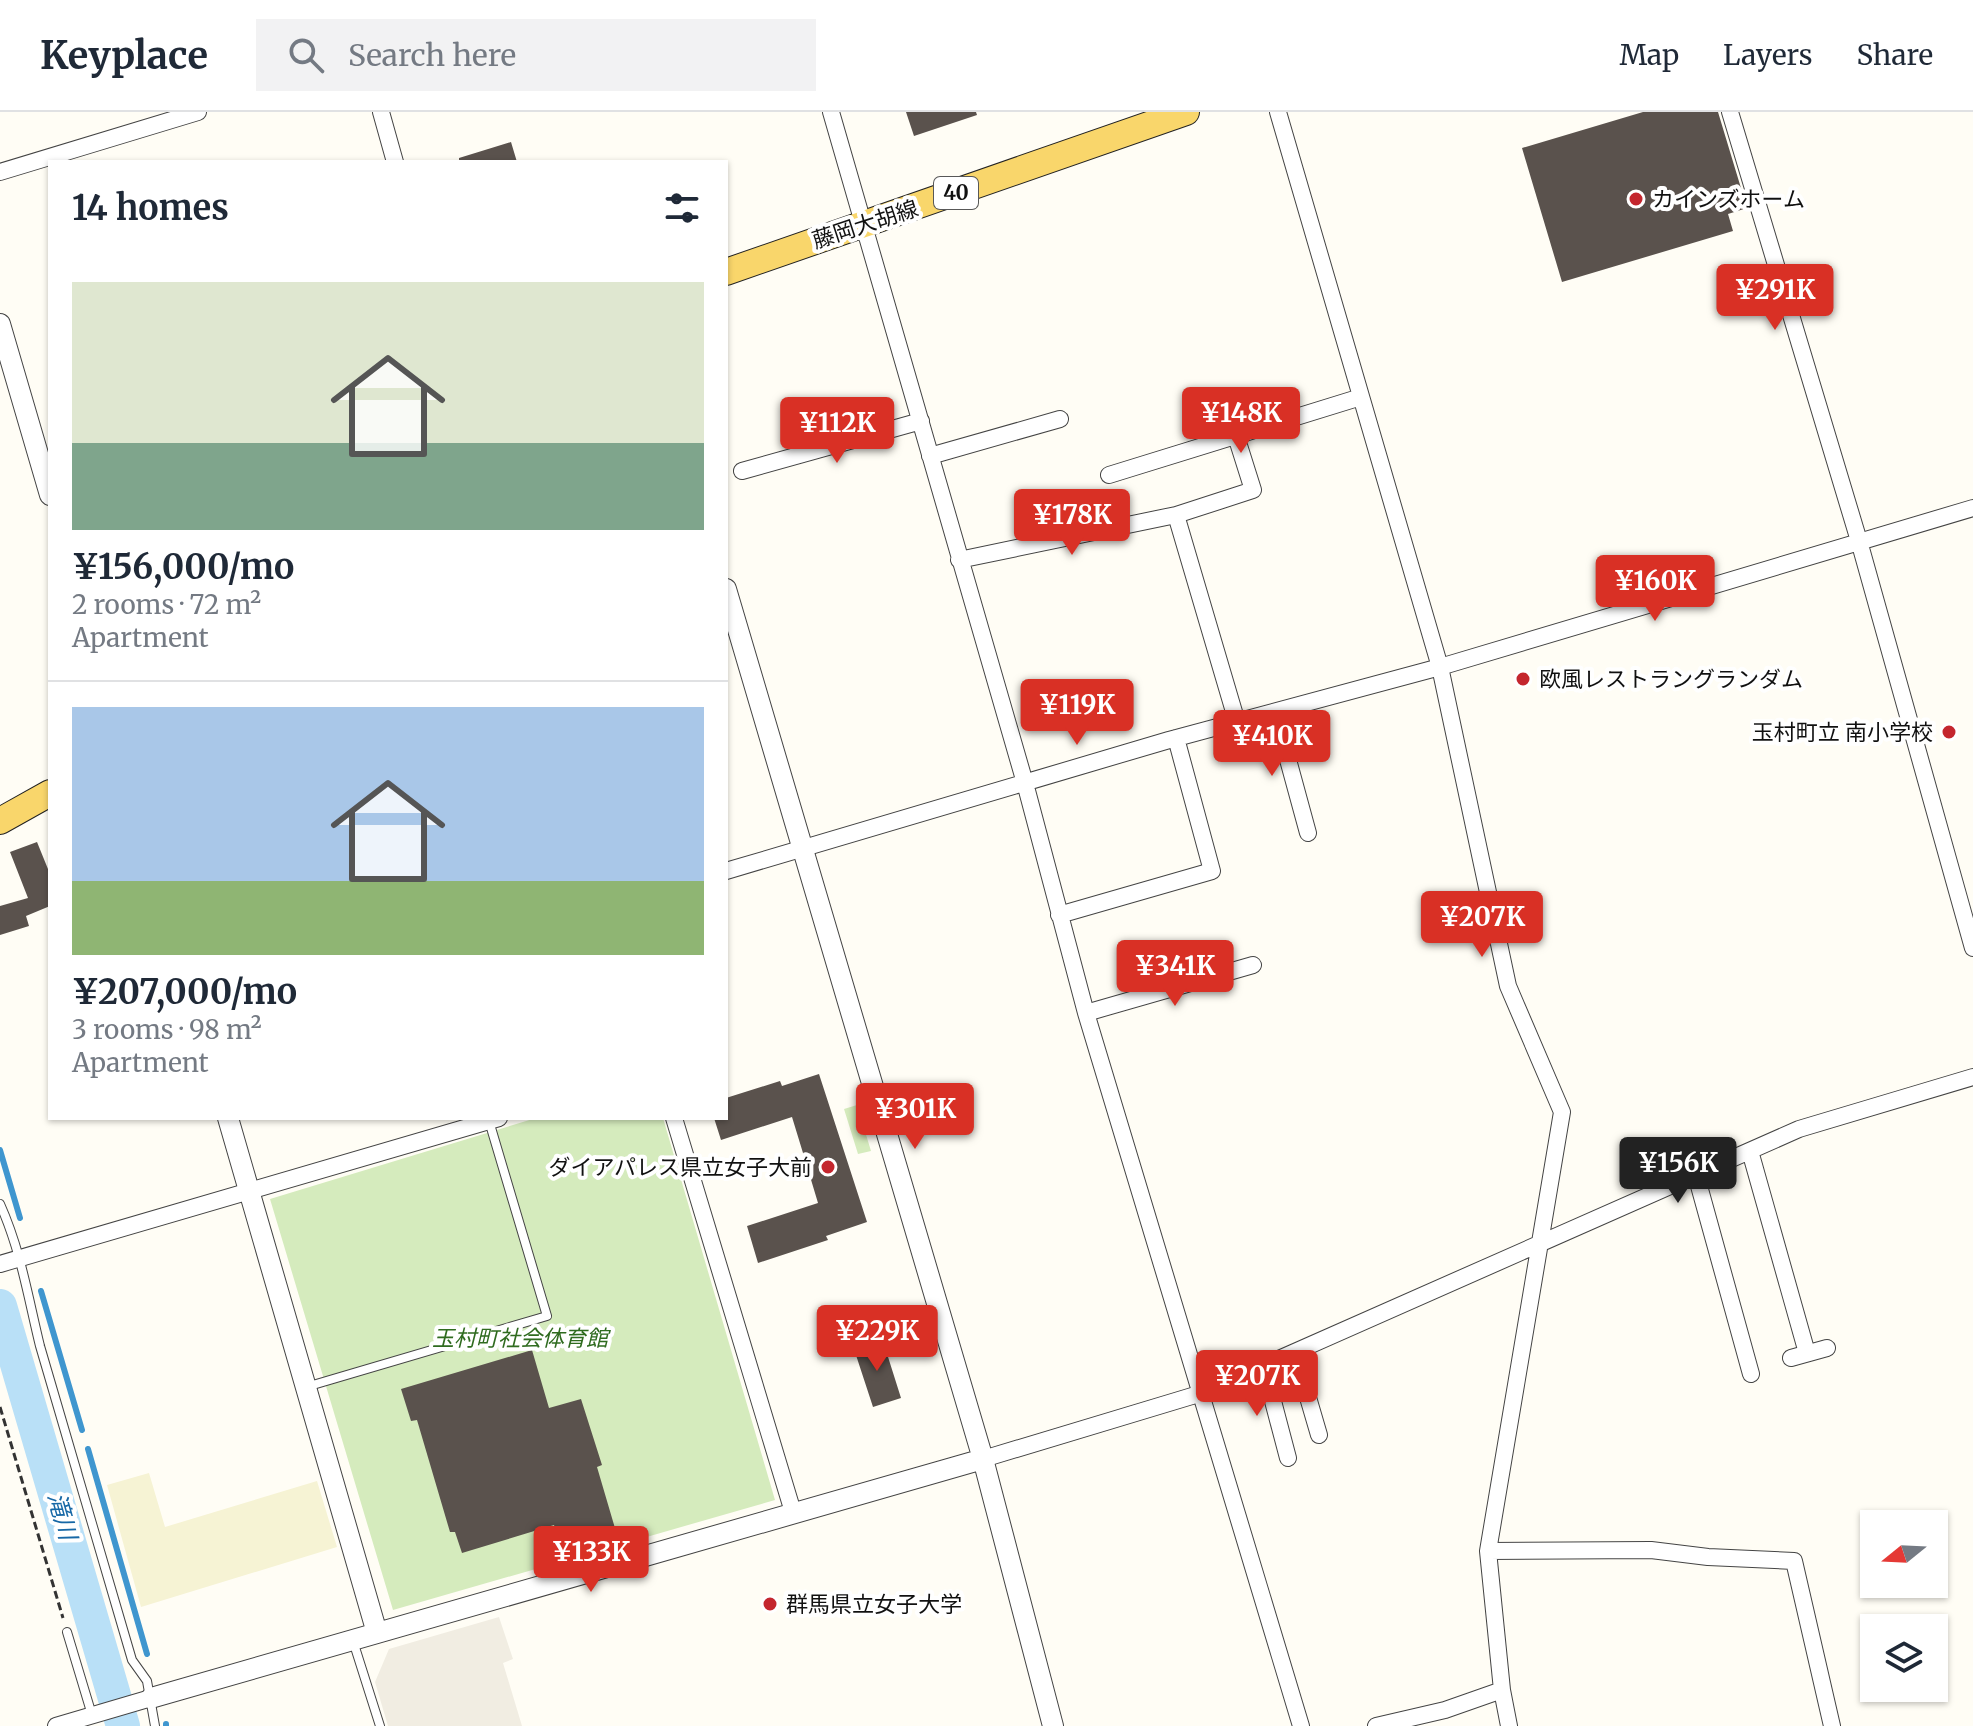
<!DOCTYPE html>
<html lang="en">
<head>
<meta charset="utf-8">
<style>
	body { margin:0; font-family:Merriweather,"Noto Sans JP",serif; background:#f2f2f3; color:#1f2937; height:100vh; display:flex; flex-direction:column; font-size:30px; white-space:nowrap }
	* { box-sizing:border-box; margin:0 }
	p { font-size:26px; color:#747a83 }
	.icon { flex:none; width:44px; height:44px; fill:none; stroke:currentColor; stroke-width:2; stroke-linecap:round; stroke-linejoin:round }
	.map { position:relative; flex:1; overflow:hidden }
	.details { position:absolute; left:48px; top:48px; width:680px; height:960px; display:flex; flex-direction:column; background:#fff; border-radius:0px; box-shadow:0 2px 6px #0004 }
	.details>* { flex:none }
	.needle { width:52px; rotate:252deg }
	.controls { position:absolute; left:1860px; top:1398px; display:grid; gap:16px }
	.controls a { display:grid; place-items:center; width:88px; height:88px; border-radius:0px; background:#fff; box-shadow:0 2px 6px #0004; font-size:40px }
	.price { position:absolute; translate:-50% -68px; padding:0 18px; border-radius:8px; background:#d93025; color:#fff; font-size:26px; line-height:52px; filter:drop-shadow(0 2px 4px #0008) }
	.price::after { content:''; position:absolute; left:50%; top:48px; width:24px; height:18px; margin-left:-12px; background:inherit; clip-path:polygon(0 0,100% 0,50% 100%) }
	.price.active { background:#222; color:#fff }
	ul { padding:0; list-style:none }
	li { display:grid; align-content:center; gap:16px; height:424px; padding:0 24px }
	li+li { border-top:2px solid #e0e1e3 }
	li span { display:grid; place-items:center; height:248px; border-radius:0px; color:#555 }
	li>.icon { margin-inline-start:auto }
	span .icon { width:144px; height:144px; fill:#fffc; stroke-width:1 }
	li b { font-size:34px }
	h2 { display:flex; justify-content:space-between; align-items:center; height:96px; padding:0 24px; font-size:34px }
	header { display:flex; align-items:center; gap:48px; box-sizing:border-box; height:112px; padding:0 40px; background:#fff; border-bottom:2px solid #e0e1e3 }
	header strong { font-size:38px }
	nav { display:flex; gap:44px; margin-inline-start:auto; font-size:28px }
	.search { width:560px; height:72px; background:#f2f2f3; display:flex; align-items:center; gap:20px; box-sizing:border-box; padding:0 28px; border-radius:0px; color:#747a83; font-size:30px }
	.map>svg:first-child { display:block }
	.farmland { fill:#f6f3d4 }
	.green { fill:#d5ebbd }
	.plaza { fill:#f1ede2 }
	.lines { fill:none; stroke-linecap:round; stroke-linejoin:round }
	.stream { stroke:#3f96cf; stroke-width:6 }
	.river { stroke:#b9e0f7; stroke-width:34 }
	.building { fill:#5a524d }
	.service-casing { stroke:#444; stroke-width:10 }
	.minor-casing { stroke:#444; stroke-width:18 }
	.tertiary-casing { stroke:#444; stroke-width:22 }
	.primary-casing { stroke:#222; stroke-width:28 }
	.path { stroke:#333; stroke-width:3; stroke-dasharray:8 4; stroke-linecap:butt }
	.service { stroke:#fff; stroke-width:8 }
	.minor { stroke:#fff; stroke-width:16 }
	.tertiary { stroke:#fff; stroke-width:20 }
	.primary { stroke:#f9d66b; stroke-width:26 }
	.poi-dot { fill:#c4262e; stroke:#fff; stroke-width:3 }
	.labels { text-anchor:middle; stroke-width:8; stroke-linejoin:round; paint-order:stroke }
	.shield { fill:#fff; stroke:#585858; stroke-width:2 }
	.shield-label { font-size:20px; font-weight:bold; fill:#111 }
	.poi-label { font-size:22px; fill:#111; stroke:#fff; text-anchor:start }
	.street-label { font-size:22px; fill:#111; stroke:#fff }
	.park-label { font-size:22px; font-style:italic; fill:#2f6b1f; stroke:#fff }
	.water-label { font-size:24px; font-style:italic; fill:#1768a6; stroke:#fff }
</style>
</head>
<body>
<header>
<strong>Keyplace</strong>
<div class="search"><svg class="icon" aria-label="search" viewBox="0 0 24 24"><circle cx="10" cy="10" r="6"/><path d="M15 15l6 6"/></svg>Search here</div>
<nav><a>Map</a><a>Layers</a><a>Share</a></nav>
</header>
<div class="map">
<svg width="1973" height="1614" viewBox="0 0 1973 1614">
	<rect width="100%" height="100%" fill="#fffdf5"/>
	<path class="farmland" d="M 149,1361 L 165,1415 L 317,1369 L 337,1435 L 141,1495 L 107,1373 Z"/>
	<path class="green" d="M 857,993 L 871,1039 L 858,1042 L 844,997 Z
		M 536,1006 L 663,1006 L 775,1388 L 393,1498 L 270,1087 Z"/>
	<path class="plaza" d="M 499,1505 L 513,1547 L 503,1551 L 522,1614 L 388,1614 L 375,1570 L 389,1537 Z"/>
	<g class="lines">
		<path class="stream" d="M 0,1038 L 20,1106
			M 41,1179 L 82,1318
			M 88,1337 L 147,1542
			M 166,1612 L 166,1614"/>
		<path class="river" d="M 0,1194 L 123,1614"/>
	</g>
	<path class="building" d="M 906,0 L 976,0 L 977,3 L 914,24 Z
		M 1643,0 L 1718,0 L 1747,96 L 1728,102 L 1733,119 L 1562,170 L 1522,36 Z
		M 511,30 L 517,50 L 459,50 L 459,46 Z
		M 37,730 L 50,762 L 50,794 L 26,804 L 29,814 L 0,823 L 0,794 L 28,786 L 10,740 Z
		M 819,962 L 867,1110 L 826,1124 L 828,1128 L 758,1151 L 747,1114 L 818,1091 L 803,1041 L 792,1005 L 721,1028 L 714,1006 L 726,1006 L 726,986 L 780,969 L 782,974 Z
		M 875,1227 L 876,1231 L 883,1229 L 901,1286 L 873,1295 L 854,1237 L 859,1235 L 858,1232 Z
		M 532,1238 L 549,1296 L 581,1287 L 602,1353 L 597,1355 L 617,1423 L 562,1439 L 554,1413 L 462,1441 L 455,1420 L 450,1420 L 417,1308 L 411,1309 L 401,1277 Z"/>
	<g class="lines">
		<defs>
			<path id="service" d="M 0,1092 C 21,1139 28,1185 40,1234 L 132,1548 L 147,1569 L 155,1614
				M 306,1275 L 547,1204 L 489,1009
				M 67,1520 L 92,1603
				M 353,1529 L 380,1614"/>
			<path id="minor" d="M 381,0 L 395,50
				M 831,0 L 1025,671 L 1086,901 L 1301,1614
				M 1278,0 L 1440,555 L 1508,874 L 1562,1000 L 1488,1439 L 1502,1578 L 1509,1614
				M 1730,0 L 1859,429 L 1973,836
				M 0,60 L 198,0
				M 1236,324 L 1253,378 L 1176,403 L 1237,610
				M 930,344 L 1060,307
				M 742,359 L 921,309
				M 1109,363 L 1361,285
				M 959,448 L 1176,403
				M 1275,600 L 1308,721
				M 726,759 L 1169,628 L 1440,555 L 1973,396
				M 1059,803 L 1212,759 L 1176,626
				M 1086,901 L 1253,853
				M 674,1006 L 793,1400
				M 1750,1039 L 1807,1241
				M 1696,1063 L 1751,1262
				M 0,1152 L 499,1006
				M 1295,1241 L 1319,1323
				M 1791,1246 L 1827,1236
				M 1264,1255 L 1288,1346
				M 983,1347 L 1202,1281 L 1799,1017 L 1973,965
				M 1488,1439 L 1651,1438 L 1708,1445 L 1794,1449 L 1832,1614
				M 56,1614 L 151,1586
				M 1376,1614 L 1445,1598 L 1502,1578"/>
			<path id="tertiary" d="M 0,212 L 50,383
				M 726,477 L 983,1347 L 1053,1614
				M 228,1006 L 377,1521
				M 151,1586 L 983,1347"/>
			<path id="primary" d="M 726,160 L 1186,0
				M 0,709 L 50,681"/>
		</defs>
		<use href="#service" class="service-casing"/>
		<use href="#minor" class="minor-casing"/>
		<use href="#tertiary" class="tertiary-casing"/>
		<use href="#primary" class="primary-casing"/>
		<path class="path" d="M 0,1295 L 63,1506"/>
		<use href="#service" class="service"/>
		<use href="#minor" class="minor"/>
		<use href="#tertiary" class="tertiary"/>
		<use href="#primary" class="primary"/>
	</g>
	<g class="poi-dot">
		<circle cx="1636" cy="87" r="8"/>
		<circle cx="1523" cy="567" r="8"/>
		<circle cx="1949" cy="620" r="8"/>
		<circle cx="828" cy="1055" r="8"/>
		<circle cx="770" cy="1492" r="8"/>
	</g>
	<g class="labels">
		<rect class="shield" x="934" y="65" width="44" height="32" rx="6"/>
		<g class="shield-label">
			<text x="956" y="88">40</text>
		</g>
		<g class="poi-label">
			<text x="1652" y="95">カインズホーム</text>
			<text x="1539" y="575">欧風レストラングランダム</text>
			<text x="1933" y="628" text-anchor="end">玉村町立 南小学校</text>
			<text x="812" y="1063" text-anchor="end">ダイアパレス県立女子大前</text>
			<text x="786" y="1500">群馬県立女子大学</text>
		</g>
		<g class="street-label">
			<text transform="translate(865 112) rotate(-18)" y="8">藤岡大胡線</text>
		</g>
		<g class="park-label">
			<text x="520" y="1234">玉村町社会体育館</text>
		</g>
		<g class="water-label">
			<text transform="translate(62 1404) rotate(74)" y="8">滝川</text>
		</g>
	</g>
</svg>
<div class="controls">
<a><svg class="needle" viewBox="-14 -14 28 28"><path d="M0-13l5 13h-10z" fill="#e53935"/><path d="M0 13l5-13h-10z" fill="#747a83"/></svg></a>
<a><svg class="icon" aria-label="layers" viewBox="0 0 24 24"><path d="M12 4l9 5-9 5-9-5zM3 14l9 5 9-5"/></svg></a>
</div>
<b class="price" style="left:1775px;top:220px">¥291K</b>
<b class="price" style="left:1241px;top:343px">¥148K</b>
<b class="price" style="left:837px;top:353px">¥112K</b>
<b class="price" style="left:1072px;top:445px">¥178K</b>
<b class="price" style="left:1655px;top:511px">¥160K</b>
<b class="price" style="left:1077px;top:635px">¥119K</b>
<b class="price" style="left:1272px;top:666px">¥410K</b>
<b class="price" style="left:1482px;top:847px">¥207K</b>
<b class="price" style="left:1175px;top:896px">¥341K</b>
<b class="price" style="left:915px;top:1039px">¥301K</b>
<b class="price active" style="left:1678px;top:1093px">¥156K</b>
<b class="price" style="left:877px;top:1261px">¥229K</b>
<b class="price" style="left:1257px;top:1306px">¥207K</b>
<b class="price" style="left:591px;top:1482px">¥133K</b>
<section class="details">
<h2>14 homes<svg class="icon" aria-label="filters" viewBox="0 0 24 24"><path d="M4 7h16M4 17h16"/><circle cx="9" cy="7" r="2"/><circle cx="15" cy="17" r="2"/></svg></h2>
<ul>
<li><span style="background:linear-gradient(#dfe7d0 65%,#7fa58c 0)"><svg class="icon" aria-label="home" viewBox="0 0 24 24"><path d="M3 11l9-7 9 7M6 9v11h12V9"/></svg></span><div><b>¥156,000/mo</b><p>2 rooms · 72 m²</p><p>Apartment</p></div></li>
<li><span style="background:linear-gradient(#a9c7e8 70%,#8fb573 0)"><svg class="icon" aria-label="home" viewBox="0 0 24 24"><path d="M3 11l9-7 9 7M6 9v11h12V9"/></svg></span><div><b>¥207,000/mo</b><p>3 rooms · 98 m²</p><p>Apartment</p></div></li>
</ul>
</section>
</div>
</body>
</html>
